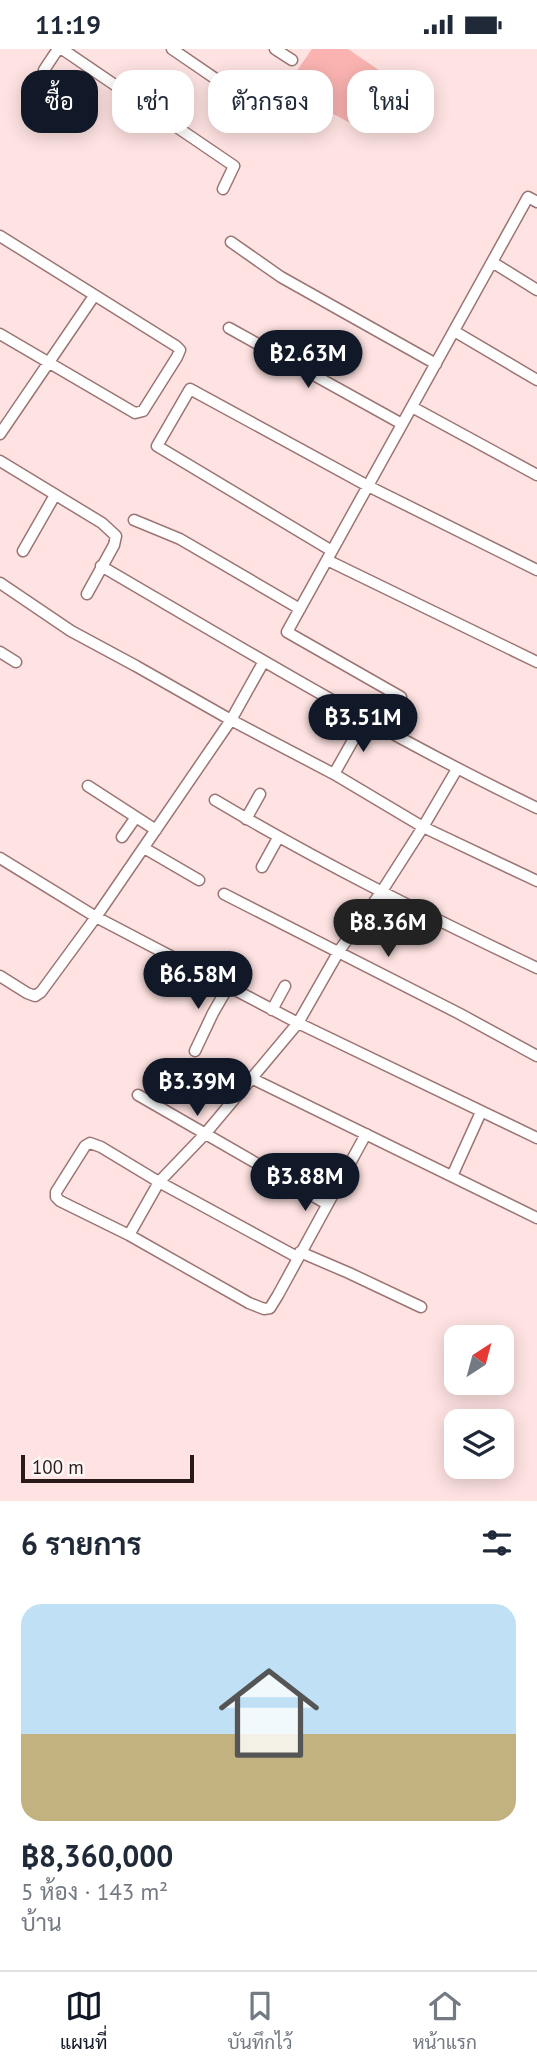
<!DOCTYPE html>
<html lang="th">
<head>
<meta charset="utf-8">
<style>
	body { margin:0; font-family:"PT Sans",Sarabun,sans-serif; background:#f6f6f7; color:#1f2937; height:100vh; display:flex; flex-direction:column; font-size:26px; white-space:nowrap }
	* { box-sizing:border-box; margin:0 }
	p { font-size:23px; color:#747a83 }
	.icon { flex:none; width:38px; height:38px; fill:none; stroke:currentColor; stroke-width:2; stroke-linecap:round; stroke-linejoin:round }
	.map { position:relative; height:1452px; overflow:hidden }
	.drawer { display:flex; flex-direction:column; background:#fff; flex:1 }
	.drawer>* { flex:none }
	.banner { position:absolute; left:21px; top:21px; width:495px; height:63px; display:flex; gap:14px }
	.needle { width:46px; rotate:36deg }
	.tools { position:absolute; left:444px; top:1276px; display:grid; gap:14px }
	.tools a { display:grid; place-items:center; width:70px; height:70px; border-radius:14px; background:#fff; box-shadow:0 4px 18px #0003; font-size:35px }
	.scale { position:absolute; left:21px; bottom:18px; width:173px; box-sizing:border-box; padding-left:7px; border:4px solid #291a19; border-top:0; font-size:19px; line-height:24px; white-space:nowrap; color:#291a19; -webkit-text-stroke:5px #fef5f5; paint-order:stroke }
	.price { position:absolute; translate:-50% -60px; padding:0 16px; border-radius:24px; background:#111827; color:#fff; font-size:23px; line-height:46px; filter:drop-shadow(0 2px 4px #0008) }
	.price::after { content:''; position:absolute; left:50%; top:42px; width:21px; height:16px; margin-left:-10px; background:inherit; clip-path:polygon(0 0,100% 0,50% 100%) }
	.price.active { background:#222; color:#fff }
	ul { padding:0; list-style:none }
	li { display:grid; align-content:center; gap:14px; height:371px; padding:0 21px }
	li span { display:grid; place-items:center; height:217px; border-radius:21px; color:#555 }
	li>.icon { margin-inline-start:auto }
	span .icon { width:126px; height:126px; fill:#fffc; stroke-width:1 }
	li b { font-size:30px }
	h2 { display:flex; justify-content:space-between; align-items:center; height:84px; padding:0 21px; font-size:30px }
	.pill { padding:0 24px; border-radius:21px; background:#fff; box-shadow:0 4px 18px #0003; font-size:24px; line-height:63px }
	.pill.active { background:#111827; color:#fff }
	.status { display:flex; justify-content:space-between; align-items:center; height:49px; padding:0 35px; background:#fff; direction:ltr }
	.status svg { height:19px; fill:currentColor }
	.tabs { display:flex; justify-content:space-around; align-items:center; height:98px; border-top:2px solid #e0e1e3; background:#fff; font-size:19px; color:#747a83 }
	.tabs a { display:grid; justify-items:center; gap:4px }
	.tabs .active { color:#111827 }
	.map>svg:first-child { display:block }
	.green { fill:#fab3b0 }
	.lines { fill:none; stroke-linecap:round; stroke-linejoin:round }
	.street-casing { stroke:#9b7573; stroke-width:13 }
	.street { stroke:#fff; stroke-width:10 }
</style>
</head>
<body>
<div class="status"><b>11:19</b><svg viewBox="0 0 49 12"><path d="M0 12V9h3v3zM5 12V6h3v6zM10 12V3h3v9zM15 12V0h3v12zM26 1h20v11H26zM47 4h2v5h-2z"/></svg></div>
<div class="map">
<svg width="537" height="1452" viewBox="0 0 537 1452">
	<rect width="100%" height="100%" fill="#fee3e2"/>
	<path class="green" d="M 312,0 L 348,0 L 392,30 L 363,81 L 285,39 Z"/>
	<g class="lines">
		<defs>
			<path id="street" d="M 62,0 L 234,117 L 223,140
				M 172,0 L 267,65
				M 275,0 L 292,11
				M 44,21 L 58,0
				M 0,187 L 176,297 L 180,301 L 177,308 L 143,362 L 135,364 L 0,285
				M 231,193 L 281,228 L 436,315
				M 492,213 L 537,241
				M 229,279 L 402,375
				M 454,282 L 537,331
				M 412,358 L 537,426
				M 0,385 L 94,247
				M 0,412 L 102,474 L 116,487 L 114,496 L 87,545
				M 134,471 L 180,490 L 300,560
				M 23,502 L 55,446
				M 332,502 L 157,397 L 190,340 L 368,437 L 537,521
				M 327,511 L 537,613
				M 101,517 C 245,601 387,687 537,759
				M 0,534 L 71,582 L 136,617 L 231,671 L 334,725 L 423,778 L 537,832
				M 0,603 L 16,613
				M 401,648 L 287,583 L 528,148 L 537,153
				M 334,725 L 365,670
				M 88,737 L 156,781
				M 215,751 C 319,813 428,867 537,919
				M 246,770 L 260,745
				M 122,788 L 136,768
				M 144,799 L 199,831
				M 0,809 L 96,868 L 298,974 L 537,1089
				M 262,818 L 278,789
				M 224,845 L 460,965 L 537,1007
				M 0,927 L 27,944 L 35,947 L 41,943 L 96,868 L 231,671 L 264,612
				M 272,961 L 285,937
				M 195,1002 L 213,964 L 228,938
				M 251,1029 L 537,1169
				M 138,1046 L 327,1155
				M 452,1127 L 481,1063
				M 129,1186 L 159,1133 L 205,1085 L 298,974 L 339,902 L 382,842 L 423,778 L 457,720
				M 300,1203 L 349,1224 L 421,1258
				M 297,1208 L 159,1133 L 101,1098 L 90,1094 L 85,1097 L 56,1143 L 56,1148 L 60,1152 L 129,1186 L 249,1254 L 264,1260 L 270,1259 L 278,1246 L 366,1085"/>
		</defs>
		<use href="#street" class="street-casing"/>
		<use href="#street" class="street"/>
	</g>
</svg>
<div class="tools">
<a><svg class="needle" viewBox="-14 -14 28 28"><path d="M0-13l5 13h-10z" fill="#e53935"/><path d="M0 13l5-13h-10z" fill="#747a83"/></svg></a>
<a><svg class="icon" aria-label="layers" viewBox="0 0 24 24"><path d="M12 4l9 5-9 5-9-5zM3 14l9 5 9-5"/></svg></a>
</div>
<div class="scale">100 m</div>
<b class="price" style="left:308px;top:341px">฿2.63M</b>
<b class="price" style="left:363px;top:705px">฿3.51M</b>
<b class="price active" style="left:388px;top:910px">฿8.36M</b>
<b class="price" style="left:198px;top:962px">฿6.58M</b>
<b class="price" style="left:197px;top:1069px">฿3.39M</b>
<b class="price" style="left:305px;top:1164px">฿3.88M</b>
<div class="banner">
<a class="pill active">ซื้อ</a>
<a class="pill">เช่า</a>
<a class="pill">ตัวกรอง</a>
<a class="pill">ใหม่</a>
</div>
</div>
<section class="drawer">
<h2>6 รายการ<svg class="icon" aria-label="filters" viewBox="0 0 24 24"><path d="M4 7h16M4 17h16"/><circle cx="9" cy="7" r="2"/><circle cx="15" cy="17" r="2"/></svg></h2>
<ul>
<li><span style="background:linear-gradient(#bfe0f5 60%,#c2b280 0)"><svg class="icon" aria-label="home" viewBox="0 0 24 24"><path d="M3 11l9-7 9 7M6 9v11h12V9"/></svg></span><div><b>฿8,360,000</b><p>5 ห้อง · 143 m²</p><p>บ้าน</p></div></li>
</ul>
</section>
<nav class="tabs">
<a class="active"><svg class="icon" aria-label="map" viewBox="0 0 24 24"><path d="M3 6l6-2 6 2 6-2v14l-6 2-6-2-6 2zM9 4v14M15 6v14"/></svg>แผนที่</a>
<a><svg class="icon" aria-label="saved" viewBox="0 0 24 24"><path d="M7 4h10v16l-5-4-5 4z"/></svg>บันทึกไว้</a>
<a><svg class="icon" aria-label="home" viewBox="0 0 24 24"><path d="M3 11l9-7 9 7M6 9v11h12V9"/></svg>หน้าแรก</a>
</nav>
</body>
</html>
